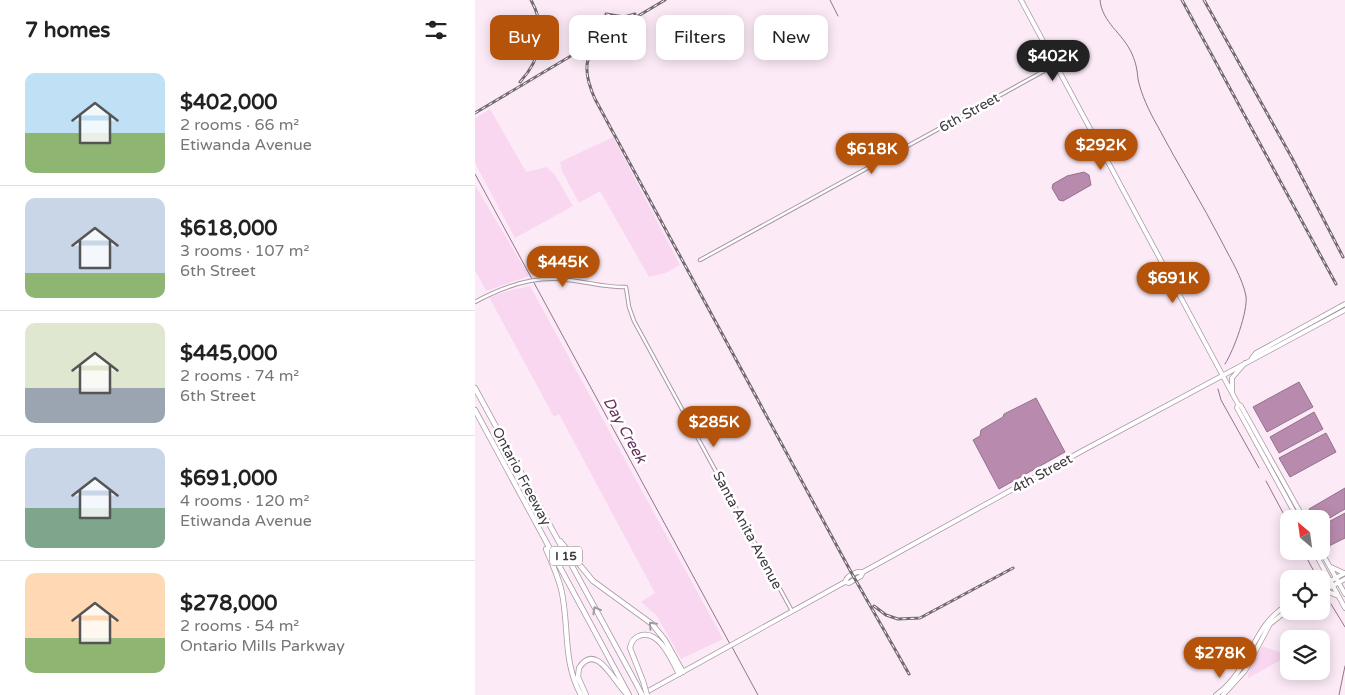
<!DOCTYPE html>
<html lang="en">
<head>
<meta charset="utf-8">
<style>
	body { margin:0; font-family:"Varela Round",sans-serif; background:#f6f6f6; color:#222; height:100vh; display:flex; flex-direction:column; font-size:19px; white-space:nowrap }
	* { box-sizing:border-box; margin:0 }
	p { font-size:16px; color:#767676 }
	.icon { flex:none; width:28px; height:28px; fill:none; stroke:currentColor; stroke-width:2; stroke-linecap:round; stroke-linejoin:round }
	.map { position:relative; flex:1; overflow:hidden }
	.side { display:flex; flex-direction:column; background:#fff; width:475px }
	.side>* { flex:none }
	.hud { position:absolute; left:15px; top:15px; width:475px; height:45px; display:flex; gap:10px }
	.needle { width:32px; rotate:331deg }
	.buttons { position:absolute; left:805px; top:510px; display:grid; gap:10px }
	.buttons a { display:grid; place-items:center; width:50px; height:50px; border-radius:10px; background:#fff; box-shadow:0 2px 12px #0003; font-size:25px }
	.price { position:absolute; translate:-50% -42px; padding:0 11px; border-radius:18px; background:#b45309; color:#fff; font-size:16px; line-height:32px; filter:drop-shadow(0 1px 2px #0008) }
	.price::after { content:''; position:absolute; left:50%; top:30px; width:15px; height:11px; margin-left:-8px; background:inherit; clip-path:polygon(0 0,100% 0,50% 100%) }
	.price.active { background:#222; color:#fff }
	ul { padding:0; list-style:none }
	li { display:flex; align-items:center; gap:15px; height:125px; padding:0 25px }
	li+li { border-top:1px solid #e0e0e0 }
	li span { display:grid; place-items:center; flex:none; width:140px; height:100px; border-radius:10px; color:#555 }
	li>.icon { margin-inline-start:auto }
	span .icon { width:60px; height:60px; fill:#fffc; stroke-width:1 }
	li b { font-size:21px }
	h2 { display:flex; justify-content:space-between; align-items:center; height:60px; padding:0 25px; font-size:21px }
	.pill { padding:0 18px; border-radius:10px; background:#fff; box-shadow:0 2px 12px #0003; font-size:18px; line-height:45px }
	.pill.active { background:#b45309; color:#fff }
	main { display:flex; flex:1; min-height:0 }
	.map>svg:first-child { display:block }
	.green { fill:#f9d7f1 }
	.water { fill:#b88bae; stroke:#93728c }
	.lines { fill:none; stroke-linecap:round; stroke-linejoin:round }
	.stream { stroke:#93728c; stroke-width:1 }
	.minor-casing { stroke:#a898a4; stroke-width:4.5 }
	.major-casing { stroke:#a898a4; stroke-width:5.5 }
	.highway-casing { stroke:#a898a4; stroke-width:6 }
	.minor { stroke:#fff; stroke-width:2.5 }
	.major { stroke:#fff; stroke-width:4 }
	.highway { stroke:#fff; stroke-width:4.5 }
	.rail-casing { stroke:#746a71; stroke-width:3 }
	.rail { stroke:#fff; stroke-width:1; stroke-dasharray:4; stroke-linecap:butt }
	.highway-bridge-casing { stroke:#a898a4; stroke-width:6; stroke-linecap:butt }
	.highway-bridge { stroke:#fff; stroke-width:4.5 }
	.oneway { stroke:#9e9c9e }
	.labels { text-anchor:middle; stroke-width:5; stroke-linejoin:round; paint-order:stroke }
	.shield { fill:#fff; stroke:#787477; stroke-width:1 }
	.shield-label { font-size:12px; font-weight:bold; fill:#3e383d }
	.street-label { font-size:14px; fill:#3e383d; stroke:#fff }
	.water-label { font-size:15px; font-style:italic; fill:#672f5d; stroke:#fff }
</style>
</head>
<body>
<main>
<section class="side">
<h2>7 homes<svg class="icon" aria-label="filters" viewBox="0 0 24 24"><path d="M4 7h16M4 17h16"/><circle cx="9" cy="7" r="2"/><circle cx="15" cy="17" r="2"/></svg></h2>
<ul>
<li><span style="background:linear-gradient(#bfe0f5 60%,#8fb573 0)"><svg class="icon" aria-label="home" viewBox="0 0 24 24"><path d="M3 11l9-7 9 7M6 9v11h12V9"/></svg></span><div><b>$402,000</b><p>2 rooms · 66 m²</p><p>Etiwanda Avenue</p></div></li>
<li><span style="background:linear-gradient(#c9d6e8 75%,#8fb573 0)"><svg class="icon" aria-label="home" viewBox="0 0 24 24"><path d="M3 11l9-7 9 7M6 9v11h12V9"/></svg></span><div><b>$618,000</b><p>3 rooms · 107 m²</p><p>6th Street</p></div></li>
<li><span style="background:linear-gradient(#dfe7d0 65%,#9aa5b1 0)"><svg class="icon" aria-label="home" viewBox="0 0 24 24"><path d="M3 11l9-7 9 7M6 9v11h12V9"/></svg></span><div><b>$445,000</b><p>2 rooms · 74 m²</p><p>6th Street</p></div></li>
<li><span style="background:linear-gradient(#c9d6e8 60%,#7fa58c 0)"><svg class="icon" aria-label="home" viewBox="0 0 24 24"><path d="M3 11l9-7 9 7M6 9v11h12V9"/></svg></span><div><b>$691,000</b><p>4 rooms · 120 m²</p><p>Etiwanda Avenue</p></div></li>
<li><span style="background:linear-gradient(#ffd9b3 65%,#8fb573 0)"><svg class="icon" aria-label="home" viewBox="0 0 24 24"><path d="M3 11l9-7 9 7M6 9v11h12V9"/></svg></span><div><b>$278,000</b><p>2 rooms · 54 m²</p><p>Ontario Mills Parkway</p></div></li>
</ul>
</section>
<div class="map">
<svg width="870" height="695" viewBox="0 0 870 695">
	<rect width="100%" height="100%" fill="#fcebf7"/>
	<path class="green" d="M 15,109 L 51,172 L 72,167 L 80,175 L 98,206 L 40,238 L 0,163 L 0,118 Z
		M 138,137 L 205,265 L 190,273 L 174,277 L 125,191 L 104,203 L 87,171 L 85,162 Z
		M 0,185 L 54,276 L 11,291 L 0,270 Z
		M 55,286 L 248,639 L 206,659 L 182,616 L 166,602 L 180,593 L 84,414 L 79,417 L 14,297 L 37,290 Z
		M 787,646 L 807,653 L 809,655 L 808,659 L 773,678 L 773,673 Z"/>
	<path class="water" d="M 609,172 L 614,175 L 616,185 L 588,201 L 584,200 L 577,188 L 578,184 L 592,176 Z
		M 824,382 L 838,407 L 792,432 L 778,407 Z
		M 561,398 L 590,452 L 524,489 L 498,440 L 505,436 L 506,430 L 528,417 L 529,414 Z
		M 839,412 L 848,429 L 804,453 L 795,437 Z
		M 851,433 L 861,452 L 815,477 L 804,458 Z
		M 870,488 L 870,509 L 846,523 L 846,519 L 839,519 L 834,509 Z
		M 870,513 L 870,538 L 854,546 L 846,532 L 846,526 Z"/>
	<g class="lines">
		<path class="stream" d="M 355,0 L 363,16
			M 625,0 C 627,23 648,33 657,54 C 661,63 662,69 663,79 C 666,94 674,111 682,125 C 703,165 727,203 748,244 C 756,260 767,277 771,296 C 773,311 759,350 750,364
			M 0,174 L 255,644
			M 743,389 L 746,400 L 784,468
			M 791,481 L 814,524
			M 828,551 L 843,579
			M 856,604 L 870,627
			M 257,647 L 283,695
			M 864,695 L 870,666"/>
		<defs>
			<path id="minor" d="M 225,260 L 580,65
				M 0,302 C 29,286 60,275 93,280 C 113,282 132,288 151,287 L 154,307 L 159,321 L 317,611"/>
			<path id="major" d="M 546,0 L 763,404 L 766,406 L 829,519
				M 777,358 L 781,353 L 870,304
				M 757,393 L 757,378 L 770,363
				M 763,404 L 762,408 L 823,519
				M 839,551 L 870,608
				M 846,551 L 870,594
				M 856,567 L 869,573
				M 370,582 L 374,583 L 386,576 L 388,572 L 607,451 L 870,310
				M 846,586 L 870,573
				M 846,592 L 870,579
				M 846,594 L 854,592 L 863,596
				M 166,695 L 370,582 C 372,575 382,571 388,572
				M 741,695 C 778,668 775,626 814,604
				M 748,695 L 770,671 L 795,624 L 814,609"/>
			<path id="highway" d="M 0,388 L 162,685
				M 0,410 L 154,695
				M 85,541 L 118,581 L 177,624 L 190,640 L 208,672
				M 71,549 C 77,563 84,578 87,593 C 94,628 88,663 106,695
				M 168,681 L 155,648 C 156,643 158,638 164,636 C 184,628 197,661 204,674
				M 111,695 L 103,677 L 104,668 C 121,641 139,682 151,693"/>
		</defs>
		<use href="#minor" class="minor-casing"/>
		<use href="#major" class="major-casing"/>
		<use href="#highway" class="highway-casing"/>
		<use href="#minor" class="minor"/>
		<use href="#major" class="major"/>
		<use href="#highway" class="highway"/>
		<defs>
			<path id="rail" d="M 707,0 L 861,284
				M 729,0 L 817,158 L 868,257
				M 131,14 L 149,17 L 160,14
				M 134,33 C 108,53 107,70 120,99 L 376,572 L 434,674
				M 45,82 C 67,58 72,29 56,0
				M 0,113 L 190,0
				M 399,606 L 411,615 L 423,619 L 445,618 L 538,568"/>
		</defs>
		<use href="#rail" class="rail-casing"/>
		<use href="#rail" class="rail"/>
		<defs>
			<path id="highway-bridge" d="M 168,681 L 172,695
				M 162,685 L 167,695"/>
		</defs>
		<use href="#highway-bridge" class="highway-bridge-casing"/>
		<use href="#highway-bridge" class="highway-bridge"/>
	</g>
	<defs><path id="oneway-chevron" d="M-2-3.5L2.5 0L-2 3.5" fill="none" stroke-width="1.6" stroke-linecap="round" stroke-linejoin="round" transform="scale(1.25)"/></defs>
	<g class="oneway">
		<use href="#oneway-chevron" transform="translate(121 610) rotate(-119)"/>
		<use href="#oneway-chevron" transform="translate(177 625) rotate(-133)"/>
	</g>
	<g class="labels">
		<rect class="shield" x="75" y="546.5" width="32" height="19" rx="4"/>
		<g class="shield-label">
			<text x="91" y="560">I 15</text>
		</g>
		<g class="street-label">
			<text transform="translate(494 112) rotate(-29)" y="5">6th Street</text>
			<text transform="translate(567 473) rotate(-29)" y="5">4th Street</text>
			<text transform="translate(47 476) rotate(62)" y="5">Ontario Freeway</text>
			<text transform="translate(273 530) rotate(62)" y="5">Santa Anita Avenue</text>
		</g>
		<g class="water-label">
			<text transform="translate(150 430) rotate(61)" y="5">Day Creek</text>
		</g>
	</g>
</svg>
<div class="buttons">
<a><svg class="needle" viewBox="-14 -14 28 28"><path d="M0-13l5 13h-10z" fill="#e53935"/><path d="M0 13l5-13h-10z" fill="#767676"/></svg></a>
<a><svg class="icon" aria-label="locate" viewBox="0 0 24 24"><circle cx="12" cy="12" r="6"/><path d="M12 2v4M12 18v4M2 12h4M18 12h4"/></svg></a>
<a><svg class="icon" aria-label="layers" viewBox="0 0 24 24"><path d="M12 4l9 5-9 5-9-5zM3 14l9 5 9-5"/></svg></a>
</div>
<b class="price active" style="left:578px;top:82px">$402K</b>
<b class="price" style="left:626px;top:171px">$292K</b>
<b class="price" style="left:397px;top:175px">$618K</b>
<b class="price" style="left:88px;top:288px">$445K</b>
<b class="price" style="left:698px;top:304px">$691K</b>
<b class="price" style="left:239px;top:448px">$285K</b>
<b class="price" style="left:745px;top:679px">$278K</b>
<div class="hud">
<a class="pill active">Buy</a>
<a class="pill">Rent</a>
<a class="pill">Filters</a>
<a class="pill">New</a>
</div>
</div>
</main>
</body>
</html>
